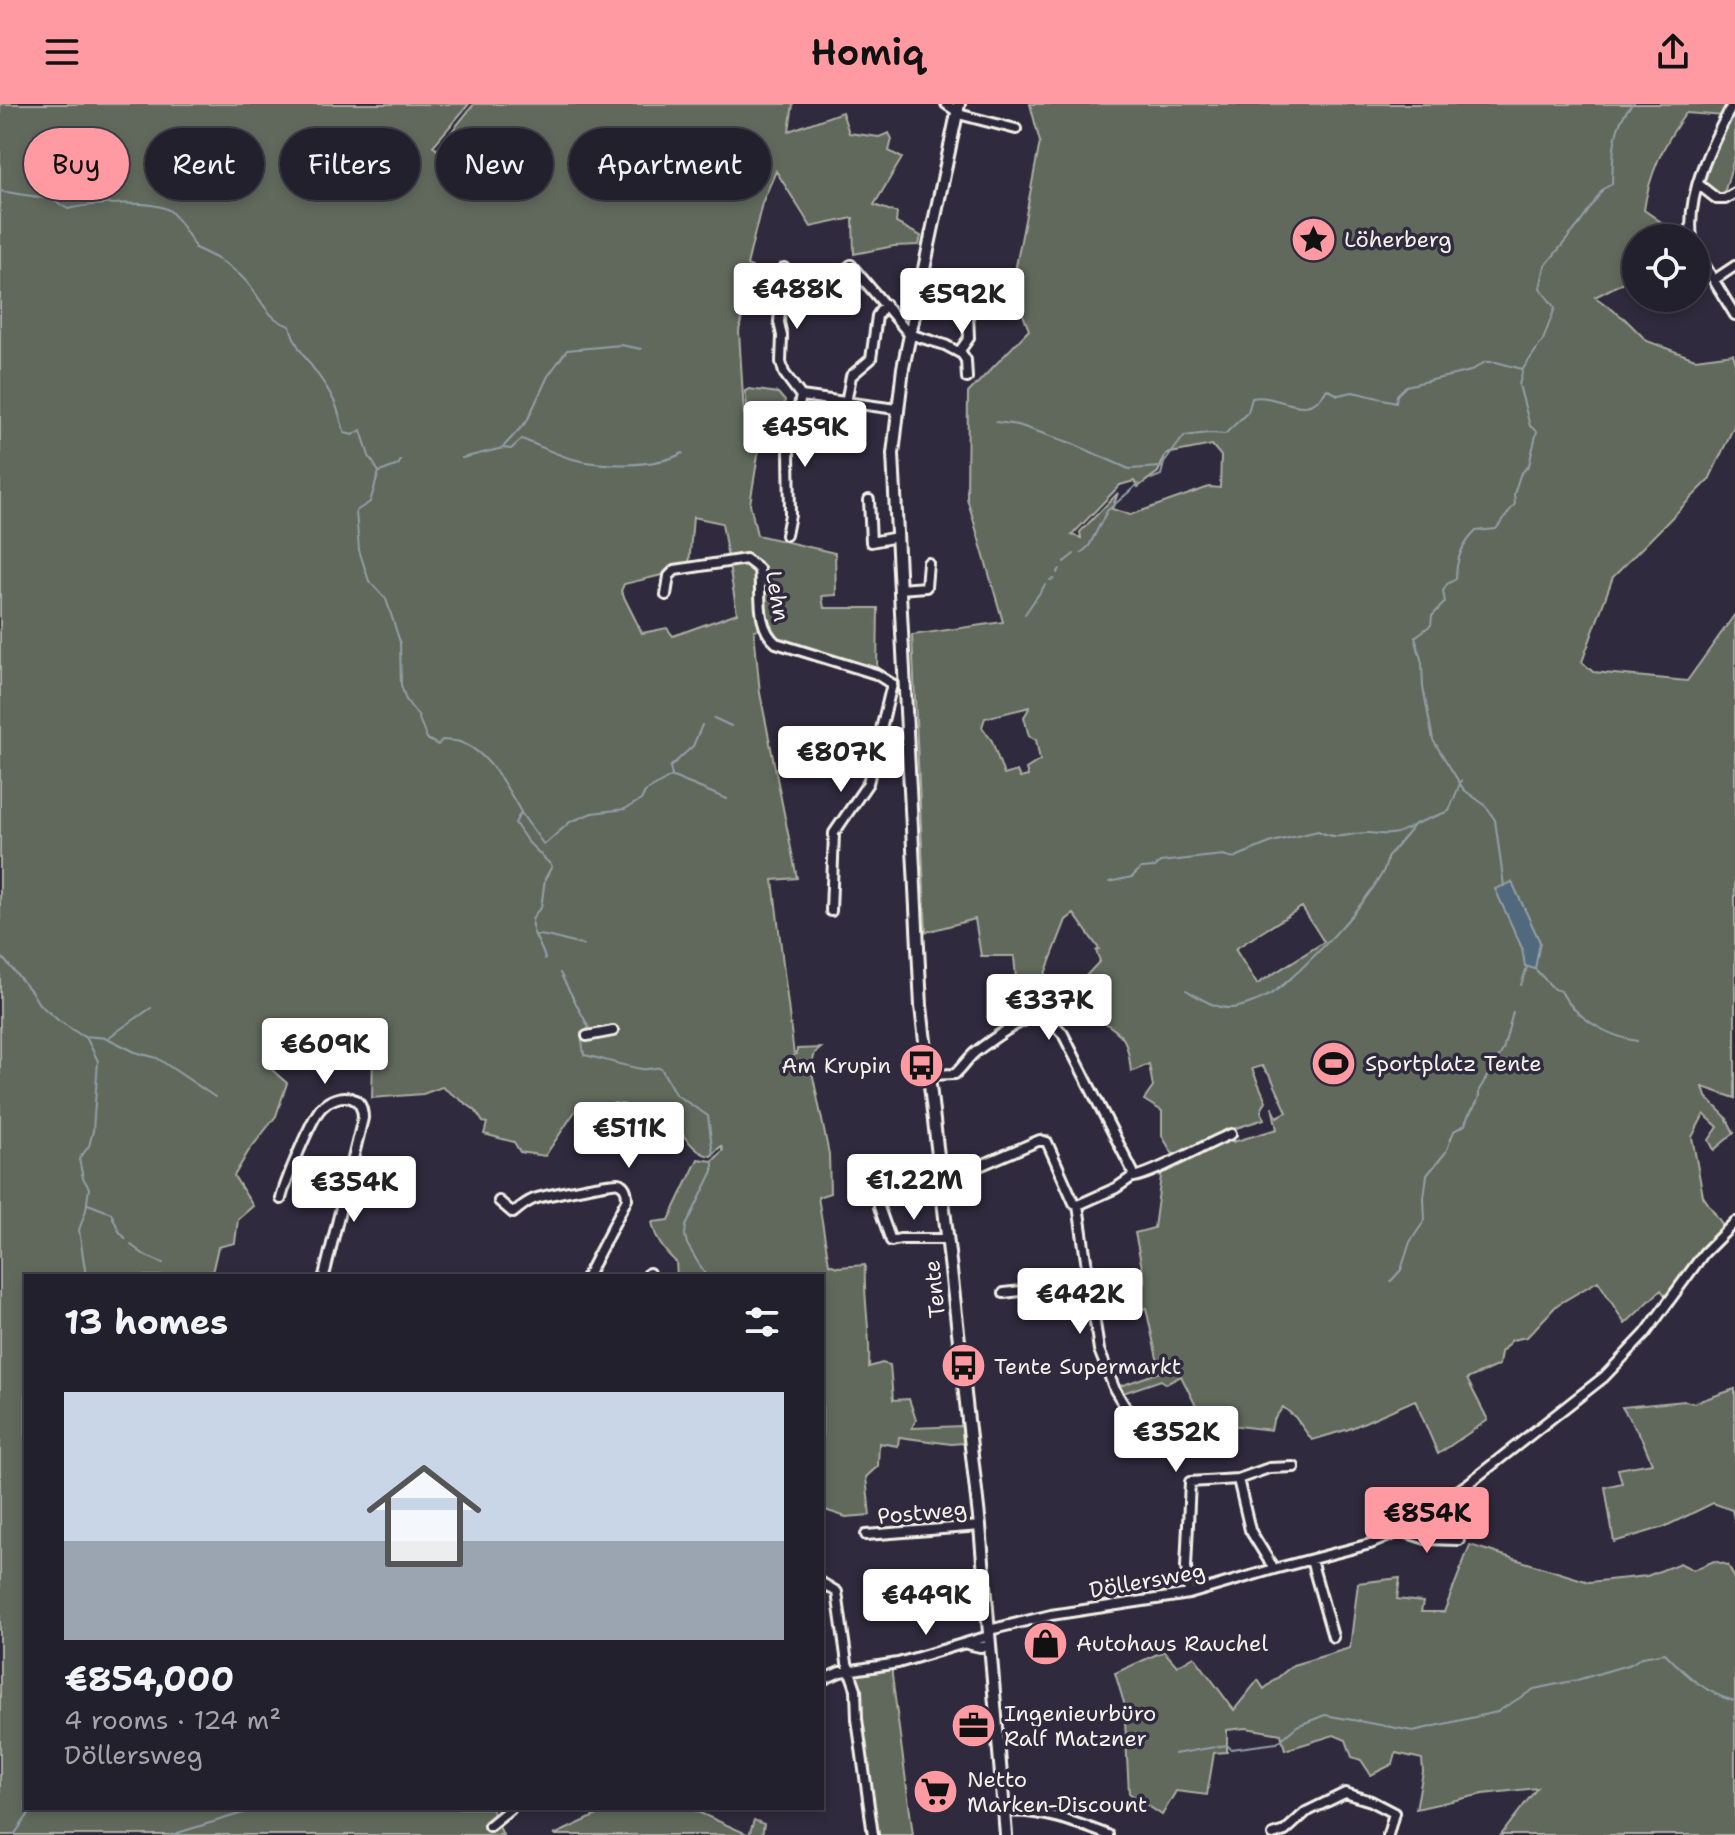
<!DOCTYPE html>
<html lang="en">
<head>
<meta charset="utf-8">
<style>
	body { margin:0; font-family:"Shantell Sans",sans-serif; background:#2f2d3a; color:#f1f3f6; height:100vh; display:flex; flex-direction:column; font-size:30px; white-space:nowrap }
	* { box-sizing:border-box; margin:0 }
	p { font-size:26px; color:#a3a3aa }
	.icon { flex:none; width:44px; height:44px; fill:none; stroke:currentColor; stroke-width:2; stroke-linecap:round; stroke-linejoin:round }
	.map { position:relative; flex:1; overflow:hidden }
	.sheet { position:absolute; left:24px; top:1170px; width:800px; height:536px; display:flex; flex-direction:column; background:#23202e; border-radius:0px; box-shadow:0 4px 12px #0003,0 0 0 2px #403e4a }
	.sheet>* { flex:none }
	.top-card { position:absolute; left:24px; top:24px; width:800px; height:72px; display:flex; gap:16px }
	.fabs { position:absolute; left:1622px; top:120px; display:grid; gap:16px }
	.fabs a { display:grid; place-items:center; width:88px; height:88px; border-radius:50%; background:#23202e; box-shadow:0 4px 12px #0003,0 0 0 2px #403e4a; font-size:40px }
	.price { position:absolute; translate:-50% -68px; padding:0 18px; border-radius:8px; background:#fff; color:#222; font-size:26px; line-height:52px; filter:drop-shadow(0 2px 4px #0008) }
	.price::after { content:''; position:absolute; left:50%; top:48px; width:24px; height:18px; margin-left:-12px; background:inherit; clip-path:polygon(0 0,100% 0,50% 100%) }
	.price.on { background:#ff9aa2; color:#111 }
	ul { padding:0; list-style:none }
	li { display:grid; align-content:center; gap:16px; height:424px; padding:0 40px }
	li+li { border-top:2px solid #403e4a }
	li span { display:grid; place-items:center; height:248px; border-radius:0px; color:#555 }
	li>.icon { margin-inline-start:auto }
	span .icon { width:144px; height:144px; fill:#fffc; stroke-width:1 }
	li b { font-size:34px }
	h2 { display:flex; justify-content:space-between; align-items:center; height:96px; padding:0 40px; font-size:34px }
	.tag { padding:0 28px; border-radius:36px; background:#23202e; box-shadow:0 4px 12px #0003,0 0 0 2px #403e4a; font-size:28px; line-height:72px }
	.tag.on { background:#ff9aa2; color:#111 }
	header { display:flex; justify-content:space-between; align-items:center; height:104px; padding:0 40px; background:#ff9aa2; color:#111; font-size:36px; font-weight:600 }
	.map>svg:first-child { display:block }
	.green { fill:#61695c; stroke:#aaada2; stroke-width:2; fill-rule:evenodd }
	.water { fill:#51697c; stroke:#929fa7; stroke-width:2 }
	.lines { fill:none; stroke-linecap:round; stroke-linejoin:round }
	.stream { stroke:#929fa7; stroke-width:2 }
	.minor-casing { stroke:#f4f1e8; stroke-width:14 }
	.major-casing { stroke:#f4f1e8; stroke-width:16 }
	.minor { stroke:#2f2a3d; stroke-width:8 }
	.major { stroke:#2f2a3d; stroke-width:10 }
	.labels { text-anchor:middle; stroke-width:7; stroke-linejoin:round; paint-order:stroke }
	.poi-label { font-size:22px; fill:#f4f1e8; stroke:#2f2a3d; text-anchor:start }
	.street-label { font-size:22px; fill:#f4f1e8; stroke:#2f2a3d }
</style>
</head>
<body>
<header><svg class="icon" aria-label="menu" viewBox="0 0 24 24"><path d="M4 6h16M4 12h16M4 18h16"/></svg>Homiq<svg class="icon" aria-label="share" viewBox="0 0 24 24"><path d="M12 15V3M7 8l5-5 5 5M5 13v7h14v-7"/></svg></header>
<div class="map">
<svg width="1735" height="1731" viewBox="0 0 1735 1731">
	<rect width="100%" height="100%" fill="#2f2a3d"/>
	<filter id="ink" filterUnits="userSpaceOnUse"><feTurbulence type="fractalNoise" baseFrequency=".0125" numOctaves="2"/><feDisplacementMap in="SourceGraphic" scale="16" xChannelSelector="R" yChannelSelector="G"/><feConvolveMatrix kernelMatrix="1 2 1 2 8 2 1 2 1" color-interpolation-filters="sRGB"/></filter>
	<g filter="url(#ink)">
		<path class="green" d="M 0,0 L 469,0 L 433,42 L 437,46 L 474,0 L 793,0 L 789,27 L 842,8 L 849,29 L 879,33 L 889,29 L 892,35 L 889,47 L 902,54 L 874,101 L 897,109 L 896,119 L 921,132 L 919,141 L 894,142 L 854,150 L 853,114 L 811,123 L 776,67 L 762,99 L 747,161 L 752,163 L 739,227 L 744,310 L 761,333 L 750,400 L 757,431 L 835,449 L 836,491 L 822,492 L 824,504 L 878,504 L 877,567 L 779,537 L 767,524 L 754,526 L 760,589 L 797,774 L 773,776 L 794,951 L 797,950 L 797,945 L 821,944 L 815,949 L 811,963 L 829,1050 L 830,1089 L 818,1093 L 829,1160 L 838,1163 L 865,1161 C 863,1195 871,1229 869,1263 L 882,1259 L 890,1261 L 893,1296 L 909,1295 L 916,1316 L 912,1324 L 962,1322 L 963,1339 L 951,1340 L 899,1333 L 898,1342 L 879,1339 L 878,1362 L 866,1373 L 870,1411 L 846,1413 L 822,1405 L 822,1172 L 677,1172 L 676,1158 C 663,1146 656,1136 652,1118 L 669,1116 L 698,1055 L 713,1057 L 723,1046 L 721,1042 L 711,1052 C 697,1051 688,1036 678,1026 L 653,1027 L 625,1001 L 614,999 L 606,1006 L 598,1019 L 588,1017 L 578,1003 L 545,1052 L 520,1048 L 514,1038 L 484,1030 L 487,1019 L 483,1018 L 475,1006 L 442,983 L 423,990 L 372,994 L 373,953 L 305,950 L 275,934 L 263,958 L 287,979 L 276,1012 L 248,1048 L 234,1072 L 253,1102 L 238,1115 L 235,1139 L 218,1143 L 212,1169 L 215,1172 L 26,1172 L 26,1704 L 491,1704 L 503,1731 L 0,1731 ZM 693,413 L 722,419 L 737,509 L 673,532 L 667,524 L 642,529 L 621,487 L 624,480 L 666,470 L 669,466 L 689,461 Z
			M 1030,0 L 1731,0 L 1724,12 L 1686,9 C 1665,37 1649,71 1644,106 L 1684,134 L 1636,134 L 1636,172 L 1595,193 L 1625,215 L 1647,237 L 1695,255 L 1733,250 L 1735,256 L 1735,320 L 1709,376 L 1613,473 L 1582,558 L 1593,568 L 1687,577 L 1735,510 L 1735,994 L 1703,983 L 1706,993 L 1726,1013 L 1734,1029 L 1714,1046 L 1709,1036 L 1718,1023 L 1704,1010 L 1692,1033 L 1703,1092 L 1724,1123 L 1697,1152 L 1667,1194 L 1661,1186 L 1625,1220 L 1598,1177 L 1557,1201 L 1527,1233 L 1512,1236 L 1501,1248 L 1499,1261 L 1467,1275 L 1488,1316 L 1438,1350 L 1415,1296 L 1349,1325 L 1312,1336 L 1295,1313 L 1283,1303 L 1273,1317 L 1271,1326 L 1229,1321 L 1207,1324 L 1181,1272 L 1166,1280 L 1161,1276 L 1123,1289 L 1120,1282 L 1160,1268 L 1146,1204 L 1098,1217 L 1094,1194 L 1145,1178 L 1135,1129 L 1154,1124 L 1162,1065 L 1160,1060 L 1174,1052 L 1162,1032 L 1162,1007 L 1144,996 L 1153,983 L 1149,960 L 1131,968 C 1127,930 1124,932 1093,911 L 1097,907 L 1097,901 L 1083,875 L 1100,857 L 1096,847 L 1099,845 L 1074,810 L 1066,816 L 1043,875 L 1017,886 L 1014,852 L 981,852 L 975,815 L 926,828 L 912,531 L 1003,518 L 967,394 L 968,289 L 1029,226 L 1012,183 L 1040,38 ZM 1212,341 L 1221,352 L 1220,384 L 1209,383 L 1130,411 L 1112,405 L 1118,389 L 1080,428 L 1081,434 L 1072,431 L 1120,381 L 1134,377 L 1138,383 L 1158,368 L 1166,350 ZM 1030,603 L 1024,613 L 1029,632 L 1036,636 L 1040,656 L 1026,665 L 1028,672 L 1020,674 L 1017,667 L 1004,671 L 992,637 L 982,623 L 985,614 ZM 1302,803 L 1324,838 L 1257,880 L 1235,845 ZM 1262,962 L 1271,973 L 1287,1008 L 1277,1013 L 1272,1003 L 1277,1025 L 1233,1038 L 1230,1026 L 1264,1015 L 1261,1007 L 1266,997 L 1252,965 Z
			M 1735,2 L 1735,51 L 1723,93 L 1717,94 L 1706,84 L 1702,76 L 1723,24 Z
			M 749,285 L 778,289 L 785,297 L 782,307 L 765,312 L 755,319 L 747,302 L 745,287 Z
			M 1735,1285 L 1735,1419 L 1732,1406 L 1713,1399 L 1664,1423 L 1614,1438 L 1605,1383 L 1622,1379 L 1618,1365 L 1652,1359 L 1642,1335 L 1622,1303 L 1685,1297 L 1694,1299 Z
			M 1470,1441 L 1589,1478 L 1647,1472 L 1680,1459 L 1693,1466 L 1714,1457 L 1728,1461 L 1735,1475 L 1735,1731 L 1501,1731 L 1537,1684 L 1483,1690 L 1416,1705 L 1423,1668 L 1422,1655 L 1396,1649 L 1393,1660 L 1371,1671 L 1361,1656 L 1352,1653 L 1346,1636 L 1334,1631 L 1285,1646 L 1281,1630 L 1246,1624 L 1227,1626 L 1227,1648 L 1214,1649 L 1207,1691 L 1176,1687 L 1162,1711 L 1129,1689 L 1124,1599 L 1115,1569 L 1164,1547 L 1177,1562 L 1194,1552 L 1234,1606 L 1258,1576 L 1264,1585 L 1293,1561 L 1350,1544 L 1358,1479 L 1400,1474 L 1397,1495 L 1423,1498 L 1421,1508 L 1444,1508 Z
			M 892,1565 L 892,1571 L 913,1731 L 877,1731 L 856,1571 Z
			M 612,1704 L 689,1704 L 749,1731 L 754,1716 L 764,1720 L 762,1731 L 554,1731 Z"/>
		<path class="water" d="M 1512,778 L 1540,838 L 1535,865 L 1525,862 L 1522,844 L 1495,785 Z"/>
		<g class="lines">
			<path class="stream" d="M 0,87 L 51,95 L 68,105 C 88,100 153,95 170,107 C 175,111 193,137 195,144 C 213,152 229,160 243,174 C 260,190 265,215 290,222 C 297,251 323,271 335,299 C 339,308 341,319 345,329 L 353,331 L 361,326 L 369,352 L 379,368 L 370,398 L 356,407 L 359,446 L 369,477 L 386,495 L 400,538 L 401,581 L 406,596 L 418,612 L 427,635 L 438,641 L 442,636 C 448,637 456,636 462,639 C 488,648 508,685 521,708 L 515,719 L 527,737 L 552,762 L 545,775 L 541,804 C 520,820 541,836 545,855
				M 996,318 L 1018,321 L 1071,339 L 1129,365 L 1162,363
				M 504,342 L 527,317 L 548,272 L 567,246 L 621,241 L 641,245
				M 462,354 L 503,344 L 511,345 L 522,335 C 537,341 553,349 569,354 C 599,363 655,364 683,349
				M 380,368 L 398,361 L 401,356
				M 1151,375 L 1161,371 L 1164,359 L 1184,332 L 1208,329 L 1225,330 L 1248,308 L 1252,294 C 1279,288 1307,321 1327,285 L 1338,291 L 1353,288 L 1396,298 L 1397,291 L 1406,282 L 1471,267 L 1485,258 L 1496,258 L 1522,265
				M 1081,449 L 1089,442 L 1107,407 L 1138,380
				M 1064,458 L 1074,450
				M 1057,469 L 1060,465
				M 1050,476 L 1054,475
				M 1025,510 L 1045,481
				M 714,614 L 731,622
				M 673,673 L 727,695
				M 521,709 L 544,741 L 570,718 L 592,709 L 625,705 L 641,696 L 645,688 L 672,672 L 670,663 L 693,642 L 702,621
				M 1109,778 L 1132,773 L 1141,764 L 1155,763 L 1160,758 L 1223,751 L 1233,754 L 1272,738 L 1318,727 C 1339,738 1349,728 1369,729 C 1386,731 1396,732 1412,722
				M 1504,782 L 1495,716 L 1485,701 L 1464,686 L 1433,636 L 1423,583 L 1422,559 L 1415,533 L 1431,521 L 1432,512 L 1445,498 L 1443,487 L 1447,480 L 1456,475 C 1456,455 1462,441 1476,427 L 1496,425 L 1515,400 L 1514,390 L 1520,371 L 1529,361 L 1537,327 L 1530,322 L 1519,281 L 1523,265 L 1543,236 L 1555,204 L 1540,184 L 1545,162 L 1581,118 L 1603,85 L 1612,80 C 1613,52 1612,22 1632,0
				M 535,831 C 553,831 567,839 584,841
				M 0,851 L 31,887 L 39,900 L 59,917 L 87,935 L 98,957 L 93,1027 L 89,1042 L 79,1055 L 83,1074 L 89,1084 L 86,1106 L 79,1126 L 86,1172
				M 1535,865 L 1554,885 L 1561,887 C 1574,913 1609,933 1637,937
				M 560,869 L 589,924 L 581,929 L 584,951 C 604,955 622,962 642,965 C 649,966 653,963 661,964 L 675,990 L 708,1012 L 713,1051
				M 1521,881 L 1527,863
				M 1186,886 C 1200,894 1215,905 1232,904 C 1242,903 1258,897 1267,892 C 1292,880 1389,779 1387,754 L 1415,720 L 1449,707 L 1461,677
				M 84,932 L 107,934 L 135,948 L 157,954 L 215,993
				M 109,933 L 151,904
				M 88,1100 L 111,1109 L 119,1127 L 126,1135
				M 131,1141 L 146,1152 L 163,1159
				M 706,1172 L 687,1140 L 685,1131 L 686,1122 L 713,1067 L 713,1056
				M 1391,1177 L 1401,1166 L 1410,1138 L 1425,1116 L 1424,1093 L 1427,1071 L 1446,1048 L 1454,1027 L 1465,1021 C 1467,1007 1481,1001 1479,986 L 1503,946 L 1513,908
				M 1174,1650 L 1227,1641 L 1231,1645 L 1277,1639 L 1297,1622 L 1325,1611 L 1413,1627 L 1497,1608 L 1534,1585 L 1577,1576 L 1631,1560 L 1642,1553 L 1665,1549 C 1684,1569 1707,1591 1735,1597
				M 14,1731 L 33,1704
				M 171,1731 L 259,1704"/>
			<defs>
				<path id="minor" d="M 946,0 L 962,11 L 1016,25
					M 1698,80 L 1717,95 L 1725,95 L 1735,89
					M 1692,134 C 1686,89 1712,39 1733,0
					M 1696,147 L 1735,211
					M 784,164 L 779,218 L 782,232 L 781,258 L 784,269 L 801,292
					M 1714,176 L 1735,162
					M 823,183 L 851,161 L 909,230 L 945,241 L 962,250 L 966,256 L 967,274
					M 959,248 L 969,234 L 968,209
					M 801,292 L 896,305
					M 846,299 L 851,272 L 871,255 L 877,212 L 885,200
					M 869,396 L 871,438 L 897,433
					M 786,431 L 790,411 L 789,347 L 801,292
					M 899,485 L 926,483 L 928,459
					M 666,491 L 669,472 L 675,466 L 746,455 L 759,465 C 762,490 755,521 776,539 L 876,570 L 892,580
					M 831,807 L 834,729 L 868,679 L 892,580
					M 587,932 L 613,927
					M 929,971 L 955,970 C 963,963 969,952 978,946 C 993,935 1029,907 1047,912 L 1063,930 L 1133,1068 L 1132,1073
					M 1132,1073 C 1146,1074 1210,1038 1231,1030
					M 942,1082 L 977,1063 L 1040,1036 L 1047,1038 L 1074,1099 L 1078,1101 L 1116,1084 L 1132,1073
					M 281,1095 C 284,1081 312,1012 322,1003 C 329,996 341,991 351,994 C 360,997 363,1005 363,1014 L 324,1172
					M 499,1097 L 513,1109 C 519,1104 526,1098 534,1095 C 543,1092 614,1077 619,1079 C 626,1082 627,1088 627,1095 L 587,1172
					M 1078,1101 L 1099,1246 L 1115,1286 L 1148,1341
					M 879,1103 L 891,1137 L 900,1135 L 948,1135
					M 648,1172 L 649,1169
					M 1004,1189 L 1088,1179
					M 1238,1375 L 1250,1426 L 1274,1465
					M 1401,1427 L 1426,1435 L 1459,1436
					M 866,1431 L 980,1422
					M 1311,1456 L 1333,1533
					M 822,1479 L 837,1488 L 847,1559 L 856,1585 L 857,1615 L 873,1731
					M 1189,1490 L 1186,1463 L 1190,1378 L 1238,1375 L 1269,1364 L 1294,1363
					M 989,1526 L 1051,1511 L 1189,1490 L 1274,1465 L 1370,1440 L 1401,1427 L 1469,1379 L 1604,1273 L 1645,1230 L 1704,1149 L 1735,1118
					M 967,1540 L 980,1543 L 990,1542
					M 822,1576 L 840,1568 L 898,1559 L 989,1532
					M 1004,1708 C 1040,1705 1075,1718 1108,1731
					M 489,1722 L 511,1704
					M 1273,1731 L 1285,1727 L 1306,1708 L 1345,1689 L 1371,1697 L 1394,1709 L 1388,1731"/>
				<path id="major" d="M 959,0 L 903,264 L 893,350 L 921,902 L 980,1422 L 1006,1731"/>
			</defs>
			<use href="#minor" class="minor-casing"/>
			<use href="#major" class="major-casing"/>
			<use href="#minor" class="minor"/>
			<use href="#major" class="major"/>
		</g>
	</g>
	<defs>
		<symbol id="sight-disc" viewBox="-11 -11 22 22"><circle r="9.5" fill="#ff9aa2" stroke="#2f2a3d"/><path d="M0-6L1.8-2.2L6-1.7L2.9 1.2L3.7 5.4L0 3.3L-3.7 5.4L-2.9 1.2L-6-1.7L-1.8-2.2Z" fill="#111"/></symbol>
		<symbol id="stadium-disc" viewBox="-11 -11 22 22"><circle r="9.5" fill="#ff9aa2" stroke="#2f2a3d"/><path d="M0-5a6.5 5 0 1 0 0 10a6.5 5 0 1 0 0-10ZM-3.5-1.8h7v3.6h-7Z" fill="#111"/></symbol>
		<symbol id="bus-disc" viewBox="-11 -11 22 22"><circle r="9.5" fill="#ff9aa2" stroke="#2f2a3d"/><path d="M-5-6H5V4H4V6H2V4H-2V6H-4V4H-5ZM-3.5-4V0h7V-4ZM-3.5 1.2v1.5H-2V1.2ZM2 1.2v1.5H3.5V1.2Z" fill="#111"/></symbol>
		<symbol id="shop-disc" viewBox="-11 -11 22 22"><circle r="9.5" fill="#ff9aa2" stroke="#2f2a3d"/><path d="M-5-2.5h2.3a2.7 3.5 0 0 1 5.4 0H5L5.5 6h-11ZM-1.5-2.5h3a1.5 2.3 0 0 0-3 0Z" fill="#111"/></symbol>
		<symbol id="office-disc" viewBox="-11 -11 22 22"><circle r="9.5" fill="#ff9aa2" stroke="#2f2a3d"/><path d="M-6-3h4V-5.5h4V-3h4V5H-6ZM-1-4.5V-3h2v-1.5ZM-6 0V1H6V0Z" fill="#111"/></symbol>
		<symbol id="supermarket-disc" viewBox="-11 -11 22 22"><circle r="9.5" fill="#ff9aa2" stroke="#2f2a3d"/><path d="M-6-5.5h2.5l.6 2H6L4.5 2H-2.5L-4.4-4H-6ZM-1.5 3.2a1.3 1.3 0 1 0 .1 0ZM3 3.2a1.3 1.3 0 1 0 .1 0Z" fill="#111"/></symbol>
	</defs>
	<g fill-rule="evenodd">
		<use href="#sight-disc" x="1288" y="110" width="51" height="51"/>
		<use href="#stadium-disc" x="1308" y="934" width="51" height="51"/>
		<use href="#bus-disc" x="896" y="936" width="51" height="51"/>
		<use href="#bus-disc" x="938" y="1236" width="51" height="51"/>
		<use href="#shop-disc" x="1020" y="1514" width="51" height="51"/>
		<use href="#office-disc" x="948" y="1596" width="51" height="51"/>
		<use href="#supermarket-disc" x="910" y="1662" width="51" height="51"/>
	</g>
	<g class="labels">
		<g class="poi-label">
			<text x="1344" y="143">Löherberg</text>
			<text x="1365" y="967">Sportplatz Tente</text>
			<text x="891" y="969" text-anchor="end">Am Krupin</text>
			<text x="994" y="1270">Tente Supermarkt</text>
			<text x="1076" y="1547">Autohaus Rauchel</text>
			<text x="1004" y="1617">Ingenieurbüro<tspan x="1004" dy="25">Ralf Matzner</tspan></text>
			<text x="967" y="1683">Netto<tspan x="967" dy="25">Marken-Discount</tspan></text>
		</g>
		<g class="street-label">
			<text transform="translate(778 492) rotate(80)" y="8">Lehn</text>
			<text transform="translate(934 1185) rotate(-96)" y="8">Tente</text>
			<text transform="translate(922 1408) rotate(-5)" y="8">Postweg</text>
			<text transform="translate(1147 1476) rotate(-10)" y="8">Döllersweg</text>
		</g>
	</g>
</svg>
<div class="fabs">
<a><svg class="icon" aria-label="locate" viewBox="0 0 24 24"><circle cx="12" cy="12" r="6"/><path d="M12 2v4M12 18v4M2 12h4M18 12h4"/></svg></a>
</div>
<b class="price" style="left:797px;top:227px">€488K</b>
<b class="price" style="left:962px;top:232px">€592K</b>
<b class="price" style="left:805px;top:365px">€459K</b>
<b class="price" style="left:841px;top:690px">€807K</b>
<b class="price" style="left:1049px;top:938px">€337K</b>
<b class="price" style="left:325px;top:982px">€609K</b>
<b class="price" style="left:629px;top:1066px">€511K</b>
<b class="price" style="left:914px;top:1118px">€1.22M</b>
<b class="price" style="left:354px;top:1120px">€354K</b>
<b class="price" style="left:1080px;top:1232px">€442K</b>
<b class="price" style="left:1176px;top:1370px">€352K</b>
<b class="price on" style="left:1427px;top:1451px">€854K</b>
<b class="price" style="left:926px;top:1533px">€449K</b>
<div class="top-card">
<a class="tag on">Buy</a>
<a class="tag">Rent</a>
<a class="tag">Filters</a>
<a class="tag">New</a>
<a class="tag">Apartment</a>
</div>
<section class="sheet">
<h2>13 homes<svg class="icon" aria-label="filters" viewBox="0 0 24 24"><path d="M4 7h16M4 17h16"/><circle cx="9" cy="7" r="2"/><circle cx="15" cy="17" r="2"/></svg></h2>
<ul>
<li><span style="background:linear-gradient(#c9d6e8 60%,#9aa5b1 0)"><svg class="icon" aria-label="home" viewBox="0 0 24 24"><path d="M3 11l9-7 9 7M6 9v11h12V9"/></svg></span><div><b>€854,000</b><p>4 rooms · 124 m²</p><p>Döllersweg</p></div></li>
</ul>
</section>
</div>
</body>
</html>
